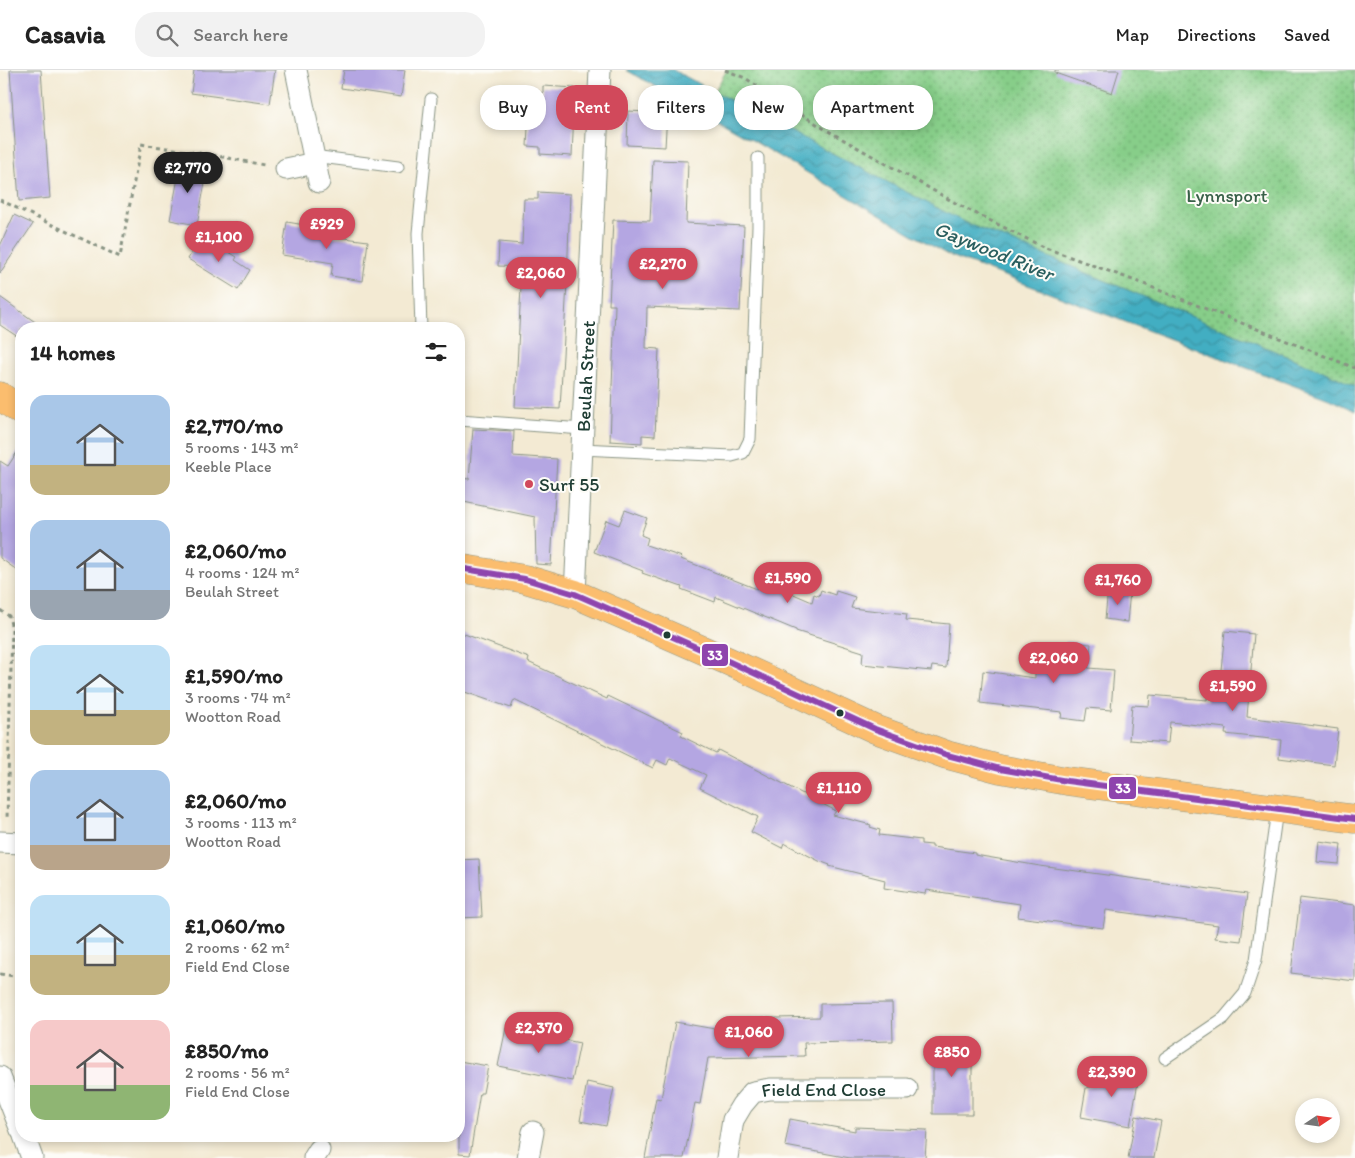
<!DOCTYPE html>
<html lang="en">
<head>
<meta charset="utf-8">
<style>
	body { margin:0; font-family:Itim,sans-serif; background:#f2f2f2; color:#222; height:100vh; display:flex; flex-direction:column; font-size:19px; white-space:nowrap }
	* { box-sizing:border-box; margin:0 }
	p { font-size:16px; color:#767676 }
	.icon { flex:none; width:28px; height:28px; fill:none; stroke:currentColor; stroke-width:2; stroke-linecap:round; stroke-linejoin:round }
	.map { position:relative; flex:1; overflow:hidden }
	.panel { position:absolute; left:15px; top:252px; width:450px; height:820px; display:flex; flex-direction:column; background:#fff; border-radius:20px; box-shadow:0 2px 8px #0003 }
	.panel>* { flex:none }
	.top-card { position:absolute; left:480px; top:15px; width:475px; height:45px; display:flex; gap:10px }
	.needle { width:32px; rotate:77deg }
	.fabs { position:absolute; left:1295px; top:1028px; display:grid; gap:10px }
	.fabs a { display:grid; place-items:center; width:45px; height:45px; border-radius:50%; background:#fff; box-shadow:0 2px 8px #0003; font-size:25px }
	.price { position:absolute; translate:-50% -42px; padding:0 11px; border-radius:18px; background:#d1495b; color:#fff; font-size:16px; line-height:32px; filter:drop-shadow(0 1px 2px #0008) }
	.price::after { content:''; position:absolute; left:50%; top:30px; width:15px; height:11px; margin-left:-8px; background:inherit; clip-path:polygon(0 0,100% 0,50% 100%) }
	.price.current { background:#222; color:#fff }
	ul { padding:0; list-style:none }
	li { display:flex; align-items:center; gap:15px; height:125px; padding:0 15px }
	li span { display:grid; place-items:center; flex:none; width:140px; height:100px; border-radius:15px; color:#555 }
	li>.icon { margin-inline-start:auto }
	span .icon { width:60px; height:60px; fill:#fffc; stroke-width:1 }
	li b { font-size:21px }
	h2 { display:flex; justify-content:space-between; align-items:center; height:60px; padding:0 15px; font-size:21px }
	.pill { padding:0 18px; border-radius:20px; background:#fff; box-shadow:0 2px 8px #0003; font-size:18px; line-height:45px }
	.pill.current { background:#d1495b; color:#fff }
	header { display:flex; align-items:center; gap:30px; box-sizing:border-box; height:70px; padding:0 25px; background:#fff; border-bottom:1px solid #e0e0e0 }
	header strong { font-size:24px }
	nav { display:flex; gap:28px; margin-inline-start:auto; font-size:18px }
	.search { width:350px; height:45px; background:#f2f2f2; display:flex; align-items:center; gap:12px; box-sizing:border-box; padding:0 18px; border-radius:20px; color:#767676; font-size:19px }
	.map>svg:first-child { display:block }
	.park { fill:url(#park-dots); stroke:#53865e }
	.water { fill:url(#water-waves); stroke:#31767b }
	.building { fill:#b4a6e2 }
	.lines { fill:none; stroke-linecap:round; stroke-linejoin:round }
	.lane-casing { stroke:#899484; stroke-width:13 }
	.street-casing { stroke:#899484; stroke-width:23 }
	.primary-casing { stroke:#899484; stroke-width:29 }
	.path { stroke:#899484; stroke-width:3; stroke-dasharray:4 4; stroke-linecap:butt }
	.lane { stroke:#fff; stroke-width:11 }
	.street { stroke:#fff; stroke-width:21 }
	.primary { stroke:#fbbd6e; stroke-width:28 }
	.bus-1-casing { stroke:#fdfcf7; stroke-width:10 }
	.bus-1 { stroke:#8e44ad; stroke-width:6 }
	.poi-dot { fill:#d1495b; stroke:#fdfcf7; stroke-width:2 }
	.bus-dot { fill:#1f3d34; stroke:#fdfcf7; stroke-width:2 }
	.labels { text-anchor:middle; stroke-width:4; stroke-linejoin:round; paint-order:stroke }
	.park-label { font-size:19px; fill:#396149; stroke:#fdfcf7 }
	.street-label { font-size:19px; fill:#1f3d34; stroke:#fdfcf7 }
	.poi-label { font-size:19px; fill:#1f3d34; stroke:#fdfcf7; text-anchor:start }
	.water-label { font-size:20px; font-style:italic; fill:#2a5f5f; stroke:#fdfcf7 }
	.line-badge { stroke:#fdfcf7; stroke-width:2 }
	.badge-label { font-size:14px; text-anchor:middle; font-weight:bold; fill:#fff }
</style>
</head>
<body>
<header>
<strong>Casavia</strong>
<div class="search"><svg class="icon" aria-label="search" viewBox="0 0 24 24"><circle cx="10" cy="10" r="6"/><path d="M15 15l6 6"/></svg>Search here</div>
<nav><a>Map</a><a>Directions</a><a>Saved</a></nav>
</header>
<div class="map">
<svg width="1355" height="1088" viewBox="0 0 1355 1088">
	<defs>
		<pattern id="park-dots" width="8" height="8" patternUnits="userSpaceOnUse" patternTransform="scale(1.25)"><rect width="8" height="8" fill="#87ce89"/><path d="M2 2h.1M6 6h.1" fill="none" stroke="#6ea871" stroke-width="1.8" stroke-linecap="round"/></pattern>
		<pattern id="water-waves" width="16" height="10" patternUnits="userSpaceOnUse" patternTransform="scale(1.25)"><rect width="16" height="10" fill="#43aec2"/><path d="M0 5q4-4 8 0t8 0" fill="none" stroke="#378f9e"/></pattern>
	</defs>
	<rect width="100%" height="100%" fill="#fdfcf7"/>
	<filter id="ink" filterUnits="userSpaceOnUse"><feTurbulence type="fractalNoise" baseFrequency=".02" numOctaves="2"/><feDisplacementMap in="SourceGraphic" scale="10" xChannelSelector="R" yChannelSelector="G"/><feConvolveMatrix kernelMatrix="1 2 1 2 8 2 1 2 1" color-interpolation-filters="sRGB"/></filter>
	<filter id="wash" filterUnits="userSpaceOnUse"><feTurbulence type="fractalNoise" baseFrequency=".0096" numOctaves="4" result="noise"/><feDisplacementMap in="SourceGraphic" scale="20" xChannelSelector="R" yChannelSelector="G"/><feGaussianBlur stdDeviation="1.12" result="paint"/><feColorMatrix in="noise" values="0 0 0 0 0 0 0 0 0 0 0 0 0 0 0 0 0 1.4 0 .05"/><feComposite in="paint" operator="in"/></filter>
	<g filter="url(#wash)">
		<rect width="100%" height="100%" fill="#f3ead3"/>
		<path class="park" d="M 727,0 L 1355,0 L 1355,316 L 1323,301 L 964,152 L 714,22 Z"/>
		<path class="water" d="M 626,0 L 673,0 L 964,152 L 1323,301 L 1355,316 L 1355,341 L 1329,329 L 946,184 L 750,69 Z"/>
		<g id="blocks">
			<path class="building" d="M 10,0 L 41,0 L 50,128 L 19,131 Z
				M 194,0 L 275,0 L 270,34 L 191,23 Z
				M 344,0 L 405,0 L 401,27 L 341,18 Z
				M 1055,0 L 1119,0 L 1112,23 L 1055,3 Z
				M 543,16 L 575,18 L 572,86 L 540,84 L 540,77 L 527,76 L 530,22 L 543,23 Z
				M 628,41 L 667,43 L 665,77 L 627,75 Z
				M 653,90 L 688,91 L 686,153 L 744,156 L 740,241 L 647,237 L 646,278 L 659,279 L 655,366 L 642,365 L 642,373 L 610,371 L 615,235 L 609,235 L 613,150 L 650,151 Z
				M 181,92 L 204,96 L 201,112 L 205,113 L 197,155 L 170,150 Z
				M 538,122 L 570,124 L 567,213 L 560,339 L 515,337 L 522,197 L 498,196 L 499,172 L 522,174 L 524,129 L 538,129 Z
				M 14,145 L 33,154 L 0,203 L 0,176 Z
				M 287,152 L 322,158 L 321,165 L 368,171 L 363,211 L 331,206 L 333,193 L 282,185 Z
				M 202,165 L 237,187 L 235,190 L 250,200 L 238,220 L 188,189 Z
				M 0,227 L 45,259 L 21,259 L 21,269 L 0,255 Z
				M 473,359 L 514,361 L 513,386 L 557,389 L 551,495 L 536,494 L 535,447 L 459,431 L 459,408 L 469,409 Z
				M 21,376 L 21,503 L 0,488 L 0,391 L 8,396 Z
				M 625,440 L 647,448 L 641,465 L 648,468 L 646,475 L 682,487 L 681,489 L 757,519 L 761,510 L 812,532 L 814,524 L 819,526 L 821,520 L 835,525 L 836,521 L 855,527 L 851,538 L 907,544 L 906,550 L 949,554 L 946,598 L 932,596 L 931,601 L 862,594 L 863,582 L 796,561 L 796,560 L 716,527 L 715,532 L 681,519 L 682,517 L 642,503 L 643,501 L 594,482 L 606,450 L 619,455 Z
				M 1108,519 L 1130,522 L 1127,552 L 1105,549 Z
				M 1225,561 L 1254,564 L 1247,647 L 1338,659 L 1334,695 L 1279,688 L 1281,670 L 1225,664 L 1226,658 L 1170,652 L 1168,673 L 1129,670 L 1132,635 L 1149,636 L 1150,625 L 1207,630 L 1208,618 L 1219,619 Z
				M 459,562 L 529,588 L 528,592 L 607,629 L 608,626 L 683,662 L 681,666 L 716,683 L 718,680 L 836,741 L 833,745 L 871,755 L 870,757 L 880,760 L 879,765 L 921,770 L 921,774 L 932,775 L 932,777 L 975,783 L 975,785 L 1040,796 L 1247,824 L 1241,871 L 1215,868 L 1218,855 L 1106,840 L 1103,858 L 1018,847 L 1020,834 L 926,820 L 925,824 L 884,818 L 885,810 L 829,796 L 830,795 L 819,791 L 784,773 L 782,778 L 751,762 L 758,747 L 700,718 L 706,705 L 670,688 L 667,695 L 657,690 L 653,698 L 514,630 L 511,638 L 459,620 Z
				M 1041,572 L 1065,575 L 1066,572 L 1091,574 L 1088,598 L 1114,600 L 1111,640 L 1087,638 L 1085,651 L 1061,648 L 1062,642 L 980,633 L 983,601 L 1035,608 L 1035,603 L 1038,603 Z
				M 1319,771 L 1341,774 L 1339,794 L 1317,792 Z
				M 479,789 L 482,847 L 459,848 L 459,790 Z
				M 1300,828 L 1355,835 L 1355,911 L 1291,903 Z
				M 892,933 L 893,971 L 804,973 L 805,986 L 708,988 L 700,1034 L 695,1033 L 684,1088 L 645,1088 L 656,1028 L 661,1029 L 675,952 L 732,962 L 732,949 L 820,947 L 820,934 Z
				M 506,958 L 580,973 L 572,1011 L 498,996 Z
				M 933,972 L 972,972 L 972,1044 L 933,1044 Z
				M 459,991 L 488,996 L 483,1023 L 480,1023 L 470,1085 L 459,1084 Z
				M 1108,997 L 1134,1002 L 1134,1006 L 1139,1007 L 1130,1056 L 1081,1047 L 1086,1018 L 1105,1013 Z
				M 587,1012 L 614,1018 L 606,1056 L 580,1051 Z
				M 1136,1046 L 1161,1051 L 1154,1088 L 1128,1088 Z
				M 790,1049 L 855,1061 L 855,1057 L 927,1060 L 925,1088 L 850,1088 L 785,1076 Z"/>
		</g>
	</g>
	<g filter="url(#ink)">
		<use href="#blocks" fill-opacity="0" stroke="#899484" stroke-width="1"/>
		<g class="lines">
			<defs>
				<path id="lane" d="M 313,86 L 398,97
					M 421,259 L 418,163 L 431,29
					M 459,350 L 583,359
					M 581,379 L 732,386 L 743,383 L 750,369 L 758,157 L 758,88
					M 1165,988 L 1224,948 L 1245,923 L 1256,890 L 1277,740"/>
				<g id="street">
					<path d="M 296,0 L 319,112"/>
					<path d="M 286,99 L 315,93"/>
					<path id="s1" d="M 575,524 L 600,0"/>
					<path d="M 0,772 L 21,773"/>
					<path d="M 0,1007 L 21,1060"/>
					<path d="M 24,1066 L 32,1088"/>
					<path d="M 314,1088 L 319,1080"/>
					<path d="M 528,1088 L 533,1062"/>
					<path id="s2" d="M 727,1088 L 733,1050 L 742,1035 L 753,1022 L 770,1019 L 907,1019"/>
				</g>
				<path id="primary" d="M 0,326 L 21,341
					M 459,498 L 525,509 L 575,524 L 730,592 L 875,659 L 947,685 L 1000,699 L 1067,711 L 1355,749"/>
			</defs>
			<use href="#lane" class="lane-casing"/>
			<use href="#street" class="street-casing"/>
			<use href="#primary" class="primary-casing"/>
			<path class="path" d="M 725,0 L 745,8 L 823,58 L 959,135 L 1043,177 L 1141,213 L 1355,298
				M 0,130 L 120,187 L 141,74 L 212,85 L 264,95
				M 310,255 L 314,259
				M 0,540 L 9,546 L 12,559 L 7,749
				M 12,559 L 21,563
				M 0,904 L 21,907"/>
			<use href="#lane" class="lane"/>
			<use href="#street" class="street"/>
			<use href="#primary" class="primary"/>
			<defs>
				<path id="bus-1" d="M 459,498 L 525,509 L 575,524 L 730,592 L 875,659 L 947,685 L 1000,699 L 1067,711 L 1355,749"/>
			</defs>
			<use href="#bus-1" class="bus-1-casing"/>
			<use href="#bus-1" class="bus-1"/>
		</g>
	</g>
	<circle class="poi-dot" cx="529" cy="414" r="5"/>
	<g class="bus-dot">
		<circle cx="667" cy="565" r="4.5"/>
		<circle cx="840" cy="643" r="4.5"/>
	</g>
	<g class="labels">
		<g class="park-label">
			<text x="1227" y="132">Lynnsport</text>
		</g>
		<g class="street-label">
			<text dy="7" stroke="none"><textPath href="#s1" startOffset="218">Beulah Street</textPath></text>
			<text dy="7" stroke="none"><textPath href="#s2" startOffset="144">Field End Close</textPath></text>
		</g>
		<g class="poi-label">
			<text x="539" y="421">Surf 55</text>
		</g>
		<g class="water-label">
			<text transform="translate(994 181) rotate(22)" y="7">Gaywood River</text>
		</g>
	</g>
	<g class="line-badge">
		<rect x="701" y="573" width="28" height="24" rx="5" fill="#8e44ad"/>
		<rect x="1108" y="706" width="29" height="24" rx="5" fill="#8e44ad"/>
	</g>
	<g class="badge-label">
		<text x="715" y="590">33</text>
		<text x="1123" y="723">33</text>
	</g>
</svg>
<div class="fabs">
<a><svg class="needle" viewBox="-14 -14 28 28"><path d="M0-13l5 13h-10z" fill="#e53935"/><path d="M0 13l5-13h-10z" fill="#767676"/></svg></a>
</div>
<b class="price current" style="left:188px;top:124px">£2,770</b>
<b class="price" style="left:327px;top:180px">£929</b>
<b class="price" style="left:219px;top:193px">£1,100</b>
<b class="price" style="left:663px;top:220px">£2,270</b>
<b class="price" style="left:541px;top:229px">£2,060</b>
<b class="price" style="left:788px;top:534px">£1,590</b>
<b class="price" style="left:1118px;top:536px">£1,760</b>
<b class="price" style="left:1054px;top:614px">£2,060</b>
<b class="price" style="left:1233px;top:642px">£1,590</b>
<b class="price" style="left:839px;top:744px">£1,110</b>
<b class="price" style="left:539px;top:984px">£2,370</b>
<b class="price" style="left:749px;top:988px">£1,060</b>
<b class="price" style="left:952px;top:1008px">£850</b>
<b class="price" style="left:1112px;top:1028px">£2,390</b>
<div class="top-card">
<a class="pill">Buy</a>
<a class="pill current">Rent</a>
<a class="pill">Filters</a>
<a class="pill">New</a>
<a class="pill">Apartment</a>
</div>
<section class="panel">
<h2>14 homes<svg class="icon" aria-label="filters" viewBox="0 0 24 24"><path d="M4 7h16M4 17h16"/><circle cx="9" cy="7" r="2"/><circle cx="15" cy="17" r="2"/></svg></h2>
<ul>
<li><span style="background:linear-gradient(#a9c7e8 70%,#c2b280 0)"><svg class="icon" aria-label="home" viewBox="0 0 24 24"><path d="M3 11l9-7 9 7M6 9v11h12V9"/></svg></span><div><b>£2,770/mo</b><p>5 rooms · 143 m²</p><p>Keeble Place</p></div></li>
<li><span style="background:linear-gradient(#a9c7e8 70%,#9aa5b1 0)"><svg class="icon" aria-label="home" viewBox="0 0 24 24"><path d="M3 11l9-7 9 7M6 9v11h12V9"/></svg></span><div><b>£2,060/mo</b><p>4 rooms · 124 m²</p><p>Beulah Street</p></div></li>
<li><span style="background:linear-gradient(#bfe0f5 65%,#c2b280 0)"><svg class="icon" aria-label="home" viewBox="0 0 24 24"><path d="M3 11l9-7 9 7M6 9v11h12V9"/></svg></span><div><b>£1,590/mo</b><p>3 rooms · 74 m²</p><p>Wootton Road</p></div></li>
<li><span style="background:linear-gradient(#a9c7e8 75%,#b9a48a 0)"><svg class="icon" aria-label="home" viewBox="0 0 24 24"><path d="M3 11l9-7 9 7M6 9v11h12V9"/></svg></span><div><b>£2,060/mo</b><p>3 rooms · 113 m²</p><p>Wootton Road</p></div></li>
<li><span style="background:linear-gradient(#bfe0f5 60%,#c2b280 0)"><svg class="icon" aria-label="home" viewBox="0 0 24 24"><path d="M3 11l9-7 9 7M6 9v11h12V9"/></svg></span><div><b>£1,060/mo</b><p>2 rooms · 62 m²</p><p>Field End Close</p></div></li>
<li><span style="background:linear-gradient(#f6c9c9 65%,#8fb573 0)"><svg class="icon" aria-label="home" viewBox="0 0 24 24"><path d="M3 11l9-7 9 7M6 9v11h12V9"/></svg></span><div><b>£850/mo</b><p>2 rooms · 56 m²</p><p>Field End Close</p></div></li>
</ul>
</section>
</div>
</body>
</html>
